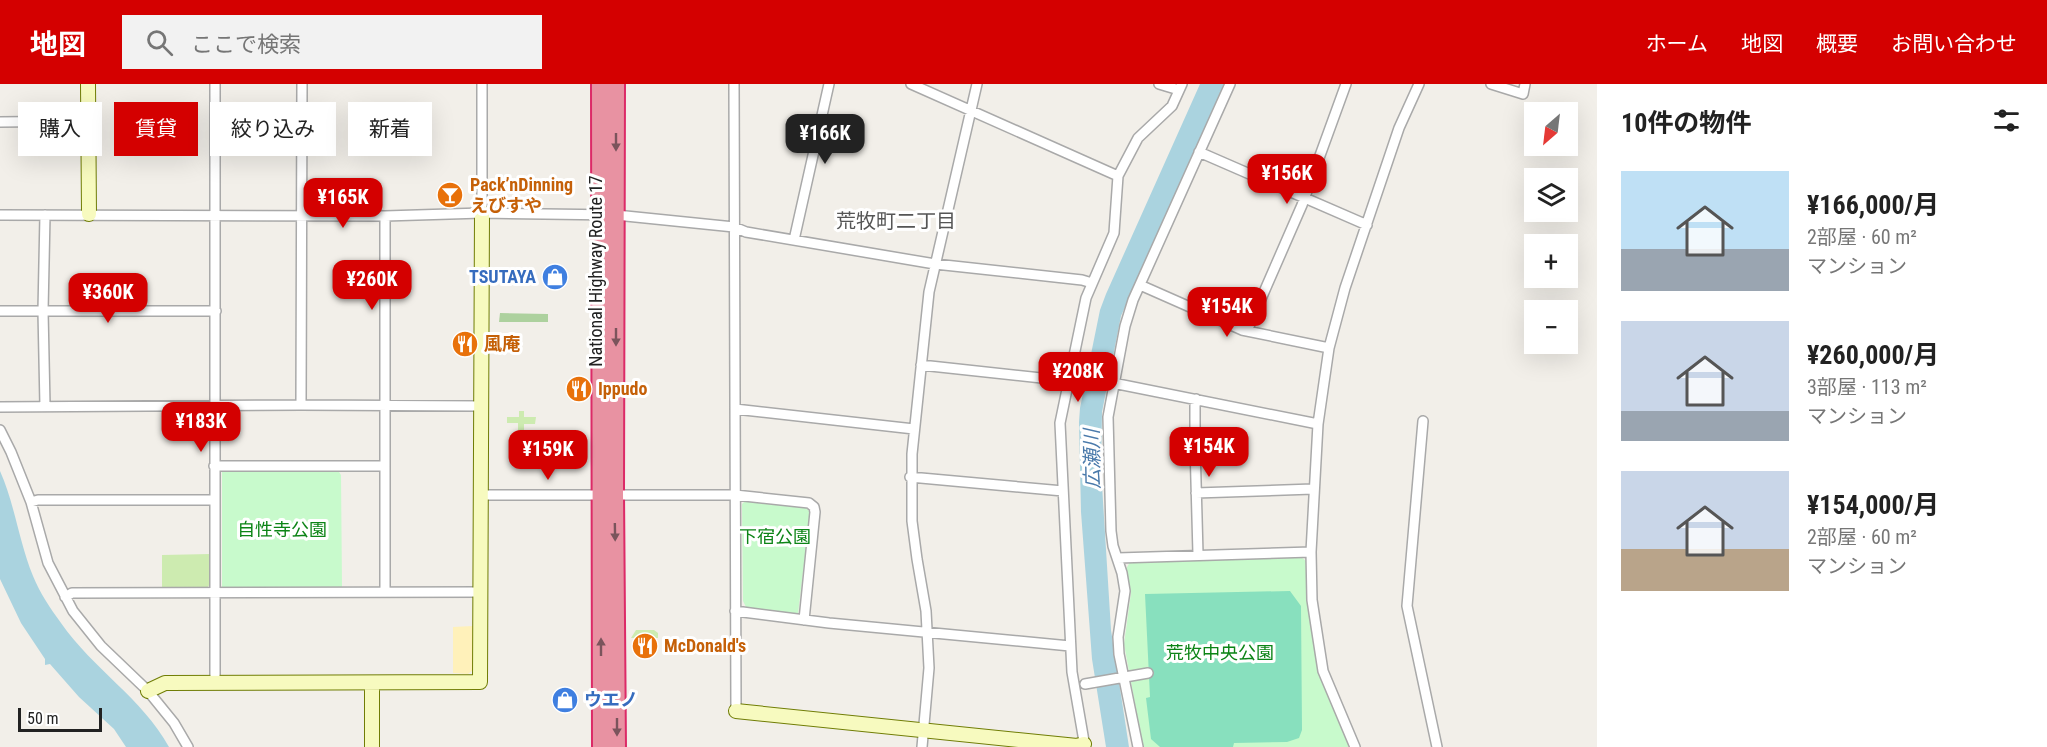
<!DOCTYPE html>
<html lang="ja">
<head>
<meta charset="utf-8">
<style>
	body { margin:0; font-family:"Roboto Condensed","Noto Sans JP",sans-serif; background:#f2f2f2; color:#222; height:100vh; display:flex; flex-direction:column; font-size:22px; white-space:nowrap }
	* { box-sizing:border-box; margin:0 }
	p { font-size:20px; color:#767676 }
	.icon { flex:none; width:33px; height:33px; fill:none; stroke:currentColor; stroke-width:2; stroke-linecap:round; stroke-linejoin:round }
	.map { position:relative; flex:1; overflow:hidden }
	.panel { display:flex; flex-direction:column; background:#fff; width:450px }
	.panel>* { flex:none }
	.top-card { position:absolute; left:18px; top:18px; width:570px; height:54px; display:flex; gap:12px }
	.needle { width:39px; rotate:208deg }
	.fabs { position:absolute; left:1524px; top:18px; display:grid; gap:12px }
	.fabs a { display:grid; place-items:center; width:54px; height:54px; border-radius:0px; background:#fff; box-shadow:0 6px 24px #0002; font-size:30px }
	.scale { position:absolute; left:18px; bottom:15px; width:84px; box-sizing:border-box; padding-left:6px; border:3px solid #222; border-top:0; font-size:16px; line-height:21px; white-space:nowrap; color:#222; -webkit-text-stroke:4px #fff; paint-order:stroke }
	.price { position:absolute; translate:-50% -51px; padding:0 14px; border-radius:12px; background:#d40000; color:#fff; font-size:20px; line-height:39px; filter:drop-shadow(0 2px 3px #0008) }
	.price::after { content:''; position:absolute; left:50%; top:36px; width:18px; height:14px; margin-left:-9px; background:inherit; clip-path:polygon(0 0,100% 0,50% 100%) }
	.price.on { background:#222; color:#fff }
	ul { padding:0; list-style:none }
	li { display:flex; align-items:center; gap:18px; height:150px; padding:0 24px }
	li span { display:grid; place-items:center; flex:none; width:168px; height:120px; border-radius:0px; color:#555 }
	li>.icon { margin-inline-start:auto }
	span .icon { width:72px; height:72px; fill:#fffc; stroke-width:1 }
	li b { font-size:26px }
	h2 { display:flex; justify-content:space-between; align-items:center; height:72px; padding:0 24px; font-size:26px }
	.tag { padding:0 21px; border-radius:0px; background:#fff; box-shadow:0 6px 24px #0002; font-size:21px; line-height:54px }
	.tag.on { background:#d40000; color:#fff }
	header { display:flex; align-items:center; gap:36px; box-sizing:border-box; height:84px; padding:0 30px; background:#d40000; color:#fff }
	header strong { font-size:28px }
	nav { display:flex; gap:33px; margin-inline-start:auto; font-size:21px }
	.search { width:420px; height:54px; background:#f2f2f2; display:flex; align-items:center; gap:15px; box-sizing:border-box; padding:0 21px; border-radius:0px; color:#767676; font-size:22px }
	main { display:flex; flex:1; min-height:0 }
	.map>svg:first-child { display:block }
	.grass { fill:#cdebb0 }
	.forest { fill:#add19e }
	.sand { fill:#fff1ba }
	.park { fill:#c8facc }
	.pitch { fill:#88e0be }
	.water { fill:#aad3df }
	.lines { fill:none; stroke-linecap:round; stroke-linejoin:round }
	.street-casing { stroke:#a9a9a9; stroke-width:12 }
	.secondary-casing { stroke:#707d05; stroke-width:16 }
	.highway-casing { stroke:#dc2a67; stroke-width:20 }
	.street { stroke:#fff; stroke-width:9 }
	.secondary { stroke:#f7fabf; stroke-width:14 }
	.highway { stroke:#e892a2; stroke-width:16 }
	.oneway { fill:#7b545c }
	.labels { text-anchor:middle; stroke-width:6; stroke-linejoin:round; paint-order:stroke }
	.food-label { font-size:18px; font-weight:bold; fill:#c56008; stroke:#fff; text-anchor:start }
	.street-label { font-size:18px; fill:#222; stroke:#fff }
	.shop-label { font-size:18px; font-weight:bold; fill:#366cbe; stroke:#fff; text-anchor:end }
	.park-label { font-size:18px; fill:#0c8416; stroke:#fff }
	.neighbourhood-label { font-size:20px; fill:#555; stroke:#fff }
	.water-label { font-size:20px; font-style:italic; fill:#4a7aab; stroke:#fff }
</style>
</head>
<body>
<header>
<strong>地図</strong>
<div class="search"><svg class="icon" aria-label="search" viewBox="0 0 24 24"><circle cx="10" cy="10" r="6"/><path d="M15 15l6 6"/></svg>ここで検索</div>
<nav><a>ホーム</a><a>地図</a><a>概要</a><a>お問い合わせ</a></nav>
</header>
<main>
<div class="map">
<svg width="1597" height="663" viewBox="0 0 1597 663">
	<rect width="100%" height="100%" fill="#f2efe9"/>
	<path class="grass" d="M 519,327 L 524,327 L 524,333 L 536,333 L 535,340 L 524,340 L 524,346 L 518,346 L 518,339 L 507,339 L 507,333 L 519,333 Z
		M 210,470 L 211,499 L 206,505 L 162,504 L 162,471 Z
		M 636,546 L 654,546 L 658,549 L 658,554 L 631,554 Z"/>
	<path class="forest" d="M 500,229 L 548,230 L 548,238 L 499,238 Z"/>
	<path class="sand" d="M 473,542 L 474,585 L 468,590 L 453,589 L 453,543 Z"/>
	<path class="park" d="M 222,388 L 339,388 L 341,391 L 342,503 L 222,503 Z
		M 745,417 L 805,423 L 810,428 L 798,530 L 747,525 L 743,517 L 742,420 Z
		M 1301,473 L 1306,477 L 1306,501 L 1318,587 L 1350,661 L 1348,663 L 1143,663 L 1124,560 L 1131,509 L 1126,485 L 1130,478 Z"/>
	<path class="pitch" d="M 1290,507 L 1301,522 L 1302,646 L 1299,654 L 1287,658 L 1234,659 L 1233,663 L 1160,663 L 1151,655 L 1146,614 L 1150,613 L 1145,510 Z"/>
	<path class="water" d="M 1200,0 L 1224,0 L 1121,232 L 1102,328 L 1101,385 L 1111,546 L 1129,663 L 1106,663 L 1092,575 L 1081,428 L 1079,338 L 1080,324 L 1100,226 L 1106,210 Z
		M 0,387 C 15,421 19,458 33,492 C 40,509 50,524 61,539 C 93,585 142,614 169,663 L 126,663 L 114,645 L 79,613 L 50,580 L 45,581 L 45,575 L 21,539 L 0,495 Z"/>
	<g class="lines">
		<defs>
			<path id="street" d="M 215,0 L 215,597
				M 734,0 L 736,627
				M 911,0 L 1118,92
				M 1159,0 L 1179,6
				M 1491,0 L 1523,10 L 1525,0
				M 0,38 L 89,37
				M 1199,68 L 1367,141
				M 482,129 L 482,0
				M 0,131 L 385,132 L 482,129 L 616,131 L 734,143 L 746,148 L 935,180 L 1082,196 L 1092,199
				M 385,132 L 385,508
				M 794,156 L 829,0
				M 1140,201 L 1242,246 L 1329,264
				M 0,227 L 216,227
				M 1247,247 L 1302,121 L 1346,0
				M 921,281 L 1069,297 L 1113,299 L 1318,340
				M 1196,315 L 1195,322 L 1195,361 L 1198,470
				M 301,321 L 302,0
				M 45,322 L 43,227 L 45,131
				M 0,323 L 301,321 L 481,322
				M 735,325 L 914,345
				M 1423,337 L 1407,522 L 1437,663
				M 0,346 L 11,368 L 31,418 L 48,479 L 73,527 L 101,562 L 148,607 L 174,639 L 188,663
				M 214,382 L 385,382
				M 910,393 L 1063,407
				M 1196,409 L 1313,405
				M 482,411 L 735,411 L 809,419 L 814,423 L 815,428 L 804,536
				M 31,418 L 38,416 L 214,416
				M 1118,474 L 1311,468
				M 65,513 L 72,509 L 482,508
				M 735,527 L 829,539 L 1070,562
				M 1085,600 L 1148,589
				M 922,663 L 929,584 L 926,527 L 917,475 L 912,437 L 912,370 L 929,208 L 977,0
				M 1085,663 L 1072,588 L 1060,339 L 1086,214 L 1114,149 L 1118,92 L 1138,54 L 1172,22 L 1182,0
				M 1138,663 L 1119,570 L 1118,553 L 1125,507 L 1122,489 L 1113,462 L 1111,447 L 1108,333 L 1125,242 L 1133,216 L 1230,0
				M 1355,663 L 1323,587 L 1312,516 L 1311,468 L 1318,340 L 1329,264 L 1345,204 L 1399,44 L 1419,0"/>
			<path id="secondary" d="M 88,0 L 89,130
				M 372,599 L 372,663
				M 148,607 L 165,599 L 480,598 L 482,129
				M 736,627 L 1077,662 L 1084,660"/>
			<path id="highway" d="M 600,0 L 601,663
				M 616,0 L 615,410 L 617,663"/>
		</defs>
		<use href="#street" class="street-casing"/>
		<use href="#secondary" class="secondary-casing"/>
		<use href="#highway" class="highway-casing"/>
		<use href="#street" class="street"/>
		<use href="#secondary" class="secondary"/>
		<use href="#highway" class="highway"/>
	</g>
	<defs><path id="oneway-solid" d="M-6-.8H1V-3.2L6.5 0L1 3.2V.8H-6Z" transform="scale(1.5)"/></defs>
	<g class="oneway">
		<use href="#oneway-solid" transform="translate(616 58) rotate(90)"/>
		<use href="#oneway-solid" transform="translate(616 253) rotate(90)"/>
		<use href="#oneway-solid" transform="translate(615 448) rotate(89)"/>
		<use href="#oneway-solid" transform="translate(601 563) rotate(-90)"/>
		<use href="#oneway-solid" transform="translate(617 643) rotate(90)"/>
	</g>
	<defs>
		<symbol id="bar-disc" viewBox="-11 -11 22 22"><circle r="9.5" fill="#e8710a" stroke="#fff"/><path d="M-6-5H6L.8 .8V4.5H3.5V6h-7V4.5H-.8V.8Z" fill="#fff"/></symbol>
		<symbol id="shop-disc" viewBox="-11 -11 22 22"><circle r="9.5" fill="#3f7fe0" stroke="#fff"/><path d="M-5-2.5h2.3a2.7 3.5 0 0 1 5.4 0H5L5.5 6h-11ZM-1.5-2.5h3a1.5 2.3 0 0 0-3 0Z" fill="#fff"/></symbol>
		<symbol id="restaurant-disc" viewBox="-11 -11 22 22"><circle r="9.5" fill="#e8710a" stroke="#fff"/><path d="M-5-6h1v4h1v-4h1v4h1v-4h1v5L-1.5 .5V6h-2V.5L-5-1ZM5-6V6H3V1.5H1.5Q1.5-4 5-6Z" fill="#fff"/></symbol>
	</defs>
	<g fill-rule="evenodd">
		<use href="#bar-disc" x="435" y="96" width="30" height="30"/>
		<use href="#shop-disc" x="540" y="178" width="30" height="30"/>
		<use href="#restaurant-disc" x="450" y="245" width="30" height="30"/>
		<use href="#restaurant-disc" x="564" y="290" width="30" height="30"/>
		<use href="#restaurant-disc" x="630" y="547" width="30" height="30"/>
		<use href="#shop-disc" x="550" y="601" width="30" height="30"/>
	</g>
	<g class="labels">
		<g class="food-label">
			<text x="470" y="107">Pack’nDinning<tspan x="470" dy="21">えびすや</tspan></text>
			<text x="484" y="266">風庵</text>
			<text x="598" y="311">Ippudo</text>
			<text x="664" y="568">McDonald's</text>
		</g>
		<g class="street-label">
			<text transform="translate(596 187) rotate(-90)" y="6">National Highway Route 17</text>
		</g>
		<g class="shop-label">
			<text x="536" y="199">TSUTAYA</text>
			<text x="584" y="622" text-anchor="start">ウエノ</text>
		</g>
		<g class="park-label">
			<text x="282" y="452">自性寺公園</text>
			<text x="775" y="459">下宿公園</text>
			<text x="1220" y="575">荒牧中央公園</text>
		</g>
		<g class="neighbourhood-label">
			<text x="896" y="144">荒牧町二丁目</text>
		</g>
		<g class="water-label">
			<text transform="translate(1092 375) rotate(-91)" y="7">広瀬川</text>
		</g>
	</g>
</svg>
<div class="fabs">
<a><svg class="needle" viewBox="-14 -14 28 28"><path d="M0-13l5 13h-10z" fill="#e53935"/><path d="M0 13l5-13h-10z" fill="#767676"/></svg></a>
<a><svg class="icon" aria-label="layers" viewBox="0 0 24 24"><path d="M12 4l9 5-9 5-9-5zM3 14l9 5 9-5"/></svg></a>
<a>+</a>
<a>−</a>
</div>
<div class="scale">50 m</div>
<b class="price on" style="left:825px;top:81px">¥166K</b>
<b class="price" style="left:1287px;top:121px">¥156K</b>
<b class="price" style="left:343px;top:145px">¥165K</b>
<b class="price" style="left:372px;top:227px">¥260K</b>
<b class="price" style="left:108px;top:240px">¥360K</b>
<b class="price" style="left:1227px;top:254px">¥154K</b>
<b class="price" style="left:1078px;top:319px">¥208K</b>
<b class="price" style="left:201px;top:369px">¥183K</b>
<b class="price" style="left:1209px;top:394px">¥154K</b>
<b class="price" style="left:548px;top:397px">¥159K</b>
<div class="top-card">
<a class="tag">購入</a>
<a class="tag on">賃貸</a>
<a class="tag">絞り込み</a>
<a class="tag">新着</a>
</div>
</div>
<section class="panel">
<h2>10件の物件<svg class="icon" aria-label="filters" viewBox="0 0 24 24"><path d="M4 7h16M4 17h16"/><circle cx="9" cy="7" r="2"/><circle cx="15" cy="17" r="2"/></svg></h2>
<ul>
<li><span style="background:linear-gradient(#bfe0f5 65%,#9aa5b1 0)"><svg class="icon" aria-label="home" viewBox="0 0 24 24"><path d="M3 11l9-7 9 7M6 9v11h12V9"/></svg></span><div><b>¥166,000/月</b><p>2部屋 · 60 m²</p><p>マンション</p></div></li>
<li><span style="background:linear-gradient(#c9d6e8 75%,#9aa5b1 0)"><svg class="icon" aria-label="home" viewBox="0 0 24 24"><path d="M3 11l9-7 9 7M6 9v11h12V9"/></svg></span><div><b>¥260,000/月</b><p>3部屋 · 113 m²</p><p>マンション</p></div></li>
<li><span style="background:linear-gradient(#c9d6e8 65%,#b9a48a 0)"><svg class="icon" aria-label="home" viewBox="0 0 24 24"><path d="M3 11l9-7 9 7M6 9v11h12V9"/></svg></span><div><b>¥154,000/月</b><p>2部屋 · 60 m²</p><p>マンション</p></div></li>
</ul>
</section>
</main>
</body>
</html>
